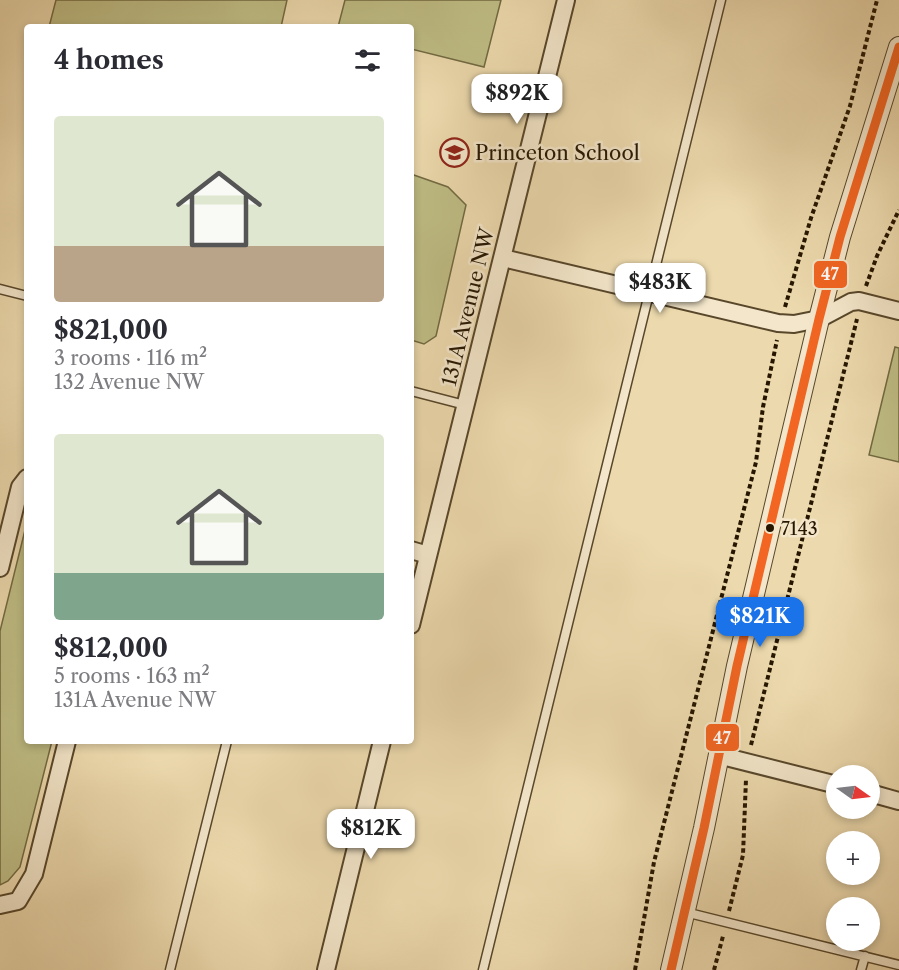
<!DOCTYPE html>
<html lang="en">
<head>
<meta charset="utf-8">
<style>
	body { margin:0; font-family:"Libre Caslon Text",serif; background:#f7f7f7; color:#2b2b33; height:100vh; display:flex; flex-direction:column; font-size:22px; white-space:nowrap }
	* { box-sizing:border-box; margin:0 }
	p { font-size:20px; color:#7c7c81 }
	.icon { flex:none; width:33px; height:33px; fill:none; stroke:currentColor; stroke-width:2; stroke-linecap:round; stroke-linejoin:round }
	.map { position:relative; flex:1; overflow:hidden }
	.side { position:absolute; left:24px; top:24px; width:390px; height:720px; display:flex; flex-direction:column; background:#fff; border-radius:6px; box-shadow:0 3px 9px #0003 }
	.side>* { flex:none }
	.needle { width:39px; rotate:104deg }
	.buttons { position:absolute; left:826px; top:765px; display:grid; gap:12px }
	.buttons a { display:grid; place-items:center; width:54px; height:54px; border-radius:50%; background:#fff; box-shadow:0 3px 9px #0003; font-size:30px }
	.price { position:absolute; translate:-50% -51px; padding:0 14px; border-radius:12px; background:#fff; color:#222; font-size:20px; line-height:39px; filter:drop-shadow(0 2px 3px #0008) }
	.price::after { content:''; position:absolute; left:50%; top:36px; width:18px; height:14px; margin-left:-9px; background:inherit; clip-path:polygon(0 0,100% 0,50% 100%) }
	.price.active { background:#1a73e8; color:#fff }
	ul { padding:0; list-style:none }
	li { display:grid; align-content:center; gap:12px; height:318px; padding:0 30px }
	li span { display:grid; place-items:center; height:186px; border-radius:6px; color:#555 }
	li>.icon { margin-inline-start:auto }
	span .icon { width:108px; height:108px; fill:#fffc; stroke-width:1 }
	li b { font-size:26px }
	h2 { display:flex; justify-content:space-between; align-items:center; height:72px; padding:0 30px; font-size:26px }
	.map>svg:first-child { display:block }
	.green { fill:#bfbd85; stroke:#726a42; stroke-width:1.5 }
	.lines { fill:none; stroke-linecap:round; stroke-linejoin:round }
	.service-casing { stroke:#58472b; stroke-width:11 }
	.minor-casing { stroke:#58472b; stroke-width:20 }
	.tertiary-casing { stroke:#58472b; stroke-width:22 }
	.path { stroke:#261600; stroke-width:4; stroke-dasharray:4.5 3; stroke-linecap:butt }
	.service { stroke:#f3e6ca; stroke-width:8 }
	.minor { stroke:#f3e6ca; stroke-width:16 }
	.tertiary { stroke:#f3e6ca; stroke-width:20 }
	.bus-1-casing { stroke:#f3e6ca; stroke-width:14 }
	.bus-1 { stroke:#f26522; stroke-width:9 }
	.bus-dot { fill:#261600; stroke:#f3e6ca; stroke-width:2 }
	.labels { text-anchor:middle; stroke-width:5; stroke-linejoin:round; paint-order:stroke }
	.bus-label { font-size:18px; fill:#261600; stroke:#f3e6ca; text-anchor:start }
	.poi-label { font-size:20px; fill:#261600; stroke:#f3e6ca; text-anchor:start }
	.street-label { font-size:20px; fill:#261600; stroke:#f3e6ca }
	.line-badge { stroke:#f3e6ca; stroke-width:2 }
	.badge-label { font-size:16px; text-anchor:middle; font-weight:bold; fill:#fff }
</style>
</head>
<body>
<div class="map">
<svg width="899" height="970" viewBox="0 0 899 970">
	<rect width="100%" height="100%" fill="#ecd9ad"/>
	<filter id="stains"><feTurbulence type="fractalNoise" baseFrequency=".00333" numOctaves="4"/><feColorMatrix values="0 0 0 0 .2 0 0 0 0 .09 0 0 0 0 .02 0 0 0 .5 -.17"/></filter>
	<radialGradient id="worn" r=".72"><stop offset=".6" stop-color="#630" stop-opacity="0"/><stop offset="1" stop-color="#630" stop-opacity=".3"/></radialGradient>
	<path class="green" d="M 56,0 L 287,0 L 281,27 L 49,27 Z
		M 345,0 L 501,0 L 484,67 L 411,49 L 411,27 L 338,27 Z
		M 411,174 L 448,187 L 466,205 L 436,336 L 424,344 L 411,340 Z
		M 895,347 L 899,348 L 899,462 L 869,455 Z
		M 27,522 L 27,741 L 52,741 L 20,867 L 8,881 L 0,885 L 0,631 Z"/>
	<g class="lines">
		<defs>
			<path id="service" d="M 0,289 L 27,296
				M 411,391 L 465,405
				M 685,912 L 899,965
				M 170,970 L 227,741
				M 483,970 L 721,0
				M 861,970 L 865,956"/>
			<path id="minor" d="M 503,258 L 778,323 L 794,324 L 819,319 L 851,302 L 859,301 L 899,311
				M 411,550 L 428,555
				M 0,568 L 20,487 L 27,478
				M 411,625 L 566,0
				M 718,755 L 837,785
				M 870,793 L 899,801
				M 0,905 L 18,901 L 34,874 L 67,741
				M 326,970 L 382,741"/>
			<path id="tertiary" d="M 671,970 L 704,828 L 737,666 L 819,319 L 840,237 L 899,47"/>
		</defs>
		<use href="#service" class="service-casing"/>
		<use href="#minor" class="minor-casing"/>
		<use href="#tertiary" class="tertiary-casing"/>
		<path class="path" d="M 866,286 L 877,256 L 899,210
			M 785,307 L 811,218 L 850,106 L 877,0
			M 751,745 L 857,319
			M 729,911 L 743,855 L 746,779
			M 635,970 L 654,862 L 756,462 L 763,407 L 777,340
			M 714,970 L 723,936"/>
		<use href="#service" class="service"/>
		<use href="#minor" class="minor"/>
		<use href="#tertiary" class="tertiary"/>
		<defs>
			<path id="bus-1" d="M 671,970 L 704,828 L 737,666 L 819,319 L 840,237 L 899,47"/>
		</defs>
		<use href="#bus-1" class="bus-1-casing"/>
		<use href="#bus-1" class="bus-1"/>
	</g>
	<defs>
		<symbol id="school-ring" viewBox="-11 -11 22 22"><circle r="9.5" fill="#f3e6ca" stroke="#8f2418" stroke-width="1.5"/><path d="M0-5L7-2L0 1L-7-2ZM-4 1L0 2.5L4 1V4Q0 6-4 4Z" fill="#8f2418"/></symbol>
	</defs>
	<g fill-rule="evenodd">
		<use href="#school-ring" x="438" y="136" width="33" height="33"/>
	</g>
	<circle class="bus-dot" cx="770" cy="528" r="5"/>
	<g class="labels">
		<g class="bus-label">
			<text x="781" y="535">7143</text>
		</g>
		<g class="poi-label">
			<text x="475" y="160">Princeton School</text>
		</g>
		<g class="street-label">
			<text transform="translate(468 307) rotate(-76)" y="7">131A Avenue NW</text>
		</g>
	</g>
	<g class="line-badge">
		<rect x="813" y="260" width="35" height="29" rx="6" fill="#f26522"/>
		<rect x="705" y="723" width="35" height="29" rx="6" fill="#f26522"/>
	</g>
	<g class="badge-label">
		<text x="830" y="280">47</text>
		<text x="722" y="744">47</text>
	</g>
	<rect width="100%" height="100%" filter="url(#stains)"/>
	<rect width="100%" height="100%" fill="url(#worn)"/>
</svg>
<div class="buttons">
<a><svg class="needle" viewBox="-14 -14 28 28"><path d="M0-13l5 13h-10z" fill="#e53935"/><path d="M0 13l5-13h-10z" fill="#7c7c81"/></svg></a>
<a>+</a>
<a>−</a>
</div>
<b class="price" style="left:517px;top:125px">$892K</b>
<b class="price" style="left:660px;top:314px">$483K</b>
<b class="price active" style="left:760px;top:648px">$821K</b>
<b class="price" style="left:371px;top:860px">$812K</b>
<section class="side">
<h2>4 homes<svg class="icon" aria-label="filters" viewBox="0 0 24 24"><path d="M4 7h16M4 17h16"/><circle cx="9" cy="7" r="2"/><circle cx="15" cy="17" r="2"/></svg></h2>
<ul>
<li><span style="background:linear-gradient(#dfe7d0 70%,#b9a48a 0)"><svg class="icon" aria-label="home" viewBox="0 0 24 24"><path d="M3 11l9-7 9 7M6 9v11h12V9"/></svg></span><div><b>$821,000</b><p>3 rooms · 116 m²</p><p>132 Avenue NW</p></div></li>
<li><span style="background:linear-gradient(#dfe7d0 75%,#7fa58c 0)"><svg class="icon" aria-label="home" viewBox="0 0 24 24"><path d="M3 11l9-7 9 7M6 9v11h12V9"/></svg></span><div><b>$812,000</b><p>5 rooms · 163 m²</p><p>131A Avenue NW</p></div></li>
</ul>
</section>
</div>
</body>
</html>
